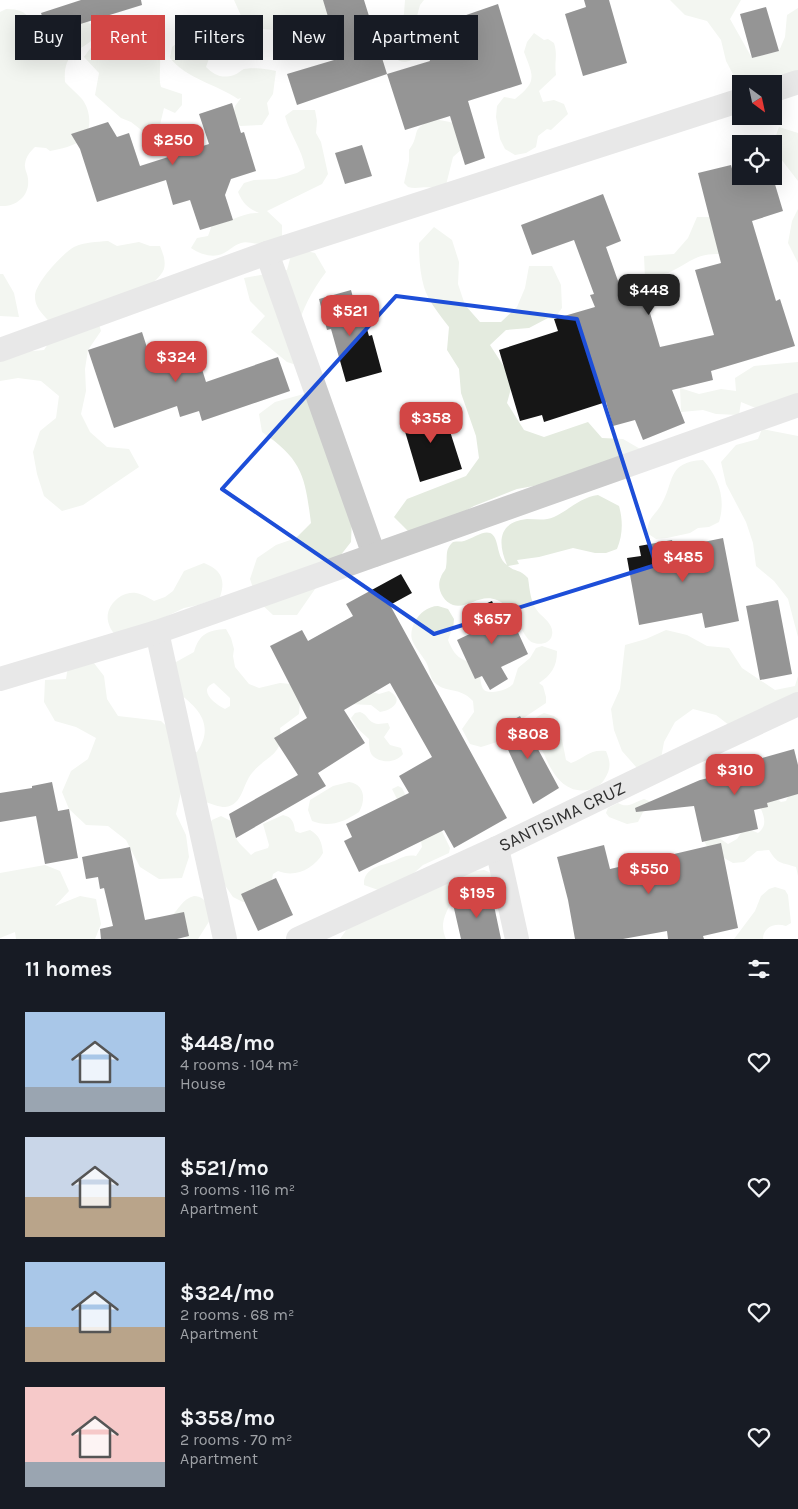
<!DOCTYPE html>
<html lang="en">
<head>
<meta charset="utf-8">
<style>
	body { margin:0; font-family:Karla,sans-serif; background:#20242c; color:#f1f3f6; height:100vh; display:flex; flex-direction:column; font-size:19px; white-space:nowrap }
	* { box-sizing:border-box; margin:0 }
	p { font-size:16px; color:#9ea1a6 }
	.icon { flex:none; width:28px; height:28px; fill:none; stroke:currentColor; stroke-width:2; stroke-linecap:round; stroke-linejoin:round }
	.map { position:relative; height:939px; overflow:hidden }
	.side { display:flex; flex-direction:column; background:#171b24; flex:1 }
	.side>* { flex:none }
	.banner { position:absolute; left:15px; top:15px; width:500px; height:45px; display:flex; gap:10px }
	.needle { width:32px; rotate:147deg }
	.fabs { position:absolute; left:732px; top:75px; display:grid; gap:10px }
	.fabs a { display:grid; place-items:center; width:50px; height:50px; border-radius:0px; background:#171b24; box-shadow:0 5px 20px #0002; font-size:25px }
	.price { position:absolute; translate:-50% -42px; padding:0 11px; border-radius:10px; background:#d24645; color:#fff; font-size:16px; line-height:32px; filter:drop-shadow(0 1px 2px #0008) }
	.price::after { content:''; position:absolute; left:50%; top:30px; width:15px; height:11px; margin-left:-8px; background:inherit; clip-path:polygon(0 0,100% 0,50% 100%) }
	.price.selected { background:#222; color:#fff }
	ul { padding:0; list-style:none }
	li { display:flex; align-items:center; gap:15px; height:125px; padding:0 25px }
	li span { display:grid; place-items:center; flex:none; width:140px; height:100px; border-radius:0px; color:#555 }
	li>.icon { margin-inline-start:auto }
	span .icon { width:60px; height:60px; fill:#fffc; stroke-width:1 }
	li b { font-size:21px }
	h2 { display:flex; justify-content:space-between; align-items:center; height:60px; padding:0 25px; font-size:21px }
	.chip { padding:0 18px; border-radius:0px; background:#171b24; box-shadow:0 5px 20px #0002; font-size:18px; line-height:45px }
	.chip.selected { background:#d24645; color:#fff }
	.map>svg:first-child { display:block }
	.green { fill:#e4ebdf; fill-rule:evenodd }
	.building { fill:#161616 }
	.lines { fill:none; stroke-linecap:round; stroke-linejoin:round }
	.minor { stroke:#ccc; stroke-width:24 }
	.marked { fill:none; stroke:#1d4ed8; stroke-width:4; stroke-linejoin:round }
	.labels { text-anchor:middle; stroke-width:5; stroke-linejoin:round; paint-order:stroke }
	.street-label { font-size:18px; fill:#2f2f2f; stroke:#fff }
</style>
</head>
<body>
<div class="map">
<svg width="798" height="939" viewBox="0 0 798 939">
	<rect width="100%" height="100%" fill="#fff"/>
	<path class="green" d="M 234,0 L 329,0 L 331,14 L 319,34 L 308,37 L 285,31 L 262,29 L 242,18 Z
		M 405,0 L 424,0 L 420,5 L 417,16 C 419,19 424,22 425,25 C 438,48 401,84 384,43 L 388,32 L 397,27 L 404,14 Z
		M 670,0 L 741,0 L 730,19 L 752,58 L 779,51 L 785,37 L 787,15 L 798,8 L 798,84 L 741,84 L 741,86 L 737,82 L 726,61 L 721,40 L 707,21 L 685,15 Z
		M 6,9 C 33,9 26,23 43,27 C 56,29 73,23 86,21 L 95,27 L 94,39 C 75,53 63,55 65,82 C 70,88 77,93 82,99 C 90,109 93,128 83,139 C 75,146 60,149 50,151 L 46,148 L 35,147 C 30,152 26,156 25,164 C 24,169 28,174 28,179 C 30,196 16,207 0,206 L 0,12 Z
		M 126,26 C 137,27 146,31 157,30 L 163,39 C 157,54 161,53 160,67 C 160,75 159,80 161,87 L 182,94 L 182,105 L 175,113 L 164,108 L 159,129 L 158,141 L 147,137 L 140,129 L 131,122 L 121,118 L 95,95 L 99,73 L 84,57 C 93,43 109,30 126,26 Z
		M 199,30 L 210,34 L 214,44 L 206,67 C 214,75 222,79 234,75 C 238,74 241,70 244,69 C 252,67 268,69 276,71 L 273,94 L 267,103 L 269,114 L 262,125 L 240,126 L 233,117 L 235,106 L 241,98 L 238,99 C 216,84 187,79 170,58 L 172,47 L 189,34 Z
		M 534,33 L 544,40 L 548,39 L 554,43 C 558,55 554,62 556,75 L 539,91 L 543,102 L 554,100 L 564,104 L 568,114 L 551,130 L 547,129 L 538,136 L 536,147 L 526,153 L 515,155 L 505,149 L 500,139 L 496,117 L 497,106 L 504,97 L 515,99 C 538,81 533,76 524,52 L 527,42 Z
		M 293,110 L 315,110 L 317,121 L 316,133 L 321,142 L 328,174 L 322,184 L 267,211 L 282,225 L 282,236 C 275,240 269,244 260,244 C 254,244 247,241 241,243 C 234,245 230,250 224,253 C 213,259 200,254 191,248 L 197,238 L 208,236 L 212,225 C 229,224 241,212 259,213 C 248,208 243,204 238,192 L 244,183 L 254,180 L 276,179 L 297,173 L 305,168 C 302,149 290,135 285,116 Z
		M 434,119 L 450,122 L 455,124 L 462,149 L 453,157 L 446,185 L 435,189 C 427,185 417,190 408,187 L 404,183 L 409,161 L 409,150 C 422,132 408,130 434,119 Z
		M 779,127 L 798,133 L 798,181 L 774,150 L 773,144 Z
		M 798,209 L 798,263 L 788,243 L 792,221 Z
		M 697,217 L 720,217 L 719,254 C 695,253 687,265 668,273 C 661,275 652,276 645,278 L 644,256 L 674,254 L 688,238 Z
		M 434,227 L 452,240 L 459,262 L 458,284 L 465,305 L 480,322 L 501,322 L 517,307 L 525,288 L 529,266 L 552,266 L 561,285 L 562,308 L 554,319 L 548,318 L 529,328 L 506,330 L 490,345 L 513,381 L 507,403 L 524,430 L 544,437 L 588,422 L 602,438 L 623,439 L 642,450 L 539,485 L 517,489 L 474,506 L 453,518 L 409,532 L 394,517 L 407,499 L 466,476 L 479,458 L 476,436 L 461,393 L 459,369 L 447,350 L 449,327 C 440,315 428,301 424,287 C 420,273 419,258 419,243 Z
		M 108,241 L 117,246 L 139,242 L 150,246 L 160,246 C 163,253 166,261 164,269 C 158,286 113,308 97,318 L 101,331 L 88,350 L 85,369 L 86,391 L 81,414 L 90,432 L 107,447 L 129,449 L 139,467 L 83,505 L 62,511 L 44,496 L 37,474 L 33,452 L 40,431 L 56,418 L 59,396 L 41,381 L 18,378 L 0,381 L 0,354 L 44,350 L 56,332 C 51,319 35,312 35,297 C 34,284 63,253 74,247 C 85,242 96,242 108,241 Z
		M 293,248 L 315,253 L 326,272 C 311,292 303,308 296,332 L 313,347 L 309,369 L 287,362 L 251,332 L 265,316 L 250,301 L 244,278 L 287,270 Z
		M 0,274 L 3,274 L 14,293 L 19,317 L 0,316 Z
		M 798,362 L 798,404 L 758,409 L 741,402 L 739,415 L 716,414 L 703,410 L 681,412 L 680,388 L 699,394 L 721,389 L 736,391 L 735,378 L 754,366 Z
		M 318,390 L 352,518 L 351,542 L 322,579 L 297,615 L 273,615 L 257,600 L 250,579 L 257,558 L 276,545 L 296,538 L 311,523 C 305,477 303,460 262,432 L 259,414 L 275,402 Z
		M 762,429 L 798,436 L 798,637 L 788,599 L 774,581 L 756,566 L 753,543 L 746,522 L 726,484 L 721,462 L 736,445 L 758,439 Z
		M 703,460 C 719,478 726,499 719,522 L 709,527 L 698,528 L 690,533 L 667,538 L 656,539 L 647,533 C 649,516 653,518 661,505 C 675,482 666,462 703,460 Z
		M 598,495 L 619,506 C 623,520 623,535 617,549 L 606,553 L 595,553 L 573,548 L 539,557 L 517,560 L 519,564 L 508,566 C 515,572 520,569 528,578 C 530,590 530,603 539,613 C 545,619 554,625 552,635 C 550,646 533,646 528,639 C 517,625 515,608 497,600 C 480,593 468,609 453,605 C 442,601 436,587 441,577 C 442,573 446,570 446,567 C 448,557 444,550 453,542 C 457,541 461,542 464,541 C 476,538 492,522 497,544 C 499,552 500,560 507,565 C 498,544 497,522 527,519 C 536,519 545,521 554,517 C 569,510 581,497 598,495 Z
		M 204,563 C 221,570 226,579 220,597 L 198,605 L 184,608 L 119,639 C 104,625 103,608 121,596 C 125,594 131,592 136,593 C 142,594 149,598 154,601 L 165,597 L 173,591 L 184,571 Z
		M 438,606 L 448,609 L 454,619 L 453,630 L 452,629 L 448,640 C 451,648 456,657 464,660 C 468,662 472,662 475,665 C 486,676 473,697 499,691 C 505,690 509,688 513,684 L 518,668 L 530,658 L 536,648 L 542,646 L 557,651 C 557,667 551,675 539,683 L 543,686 L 546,697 L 546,703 L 522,719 L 507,736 L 497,742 L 481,747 L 470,744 L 462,729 L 474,712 L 473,701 C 459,686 447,694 435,683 C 429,677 430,669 426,662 C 422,655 416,649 413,642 C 408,633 415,617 424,611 C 428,608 433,606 438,606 Z
		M 226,629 L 231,638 L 234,649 L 233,656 L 235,667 L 249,684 L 259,688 L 280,683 L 291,684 L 300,702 L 299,714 L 280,728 C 285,756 265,756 252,773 C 242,785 243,805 225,807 C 214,807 193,796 181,792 L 176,814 L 186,835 L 189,857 L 182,878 L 159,879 L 140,867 L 126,840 L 108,826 L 86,825 L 69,809 L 62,792 L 71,771 L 88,759 L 96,738 L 76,727 L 55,721 L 44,702 L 45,680 L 66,679 L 69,660 L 90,658 L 104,676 L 107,699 L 118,716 L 161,721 L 178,737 L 191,753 L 197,752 C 216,724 197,706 174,690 L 176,662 L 194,652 C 199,634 208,630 226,629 ZM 214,683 L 230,698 L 230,706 L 225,709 C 215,704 197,690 214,683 Z
		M 666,630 L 687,635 L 707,646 L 729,648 L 742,668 L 775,690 L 795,686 L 798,676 L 798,711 L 734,729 L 716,715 L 693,709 L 675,722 L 664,742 L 660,764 L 637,768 L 622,751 L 614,730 L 611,709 L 620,689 L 625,645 L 646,639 Z
		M 368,691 L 379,694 L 389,691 C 405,700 393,710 380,712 L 371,705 L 348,704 Z
		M 360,712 C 367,714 368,721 374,723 C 378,725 383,723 388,723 L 390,728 L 384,737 L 390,745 L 401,748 L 403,754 C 395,764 379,763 372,755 C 369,751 369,743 369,739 L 357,728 L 351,718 L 355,713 Z
		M 544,713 L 554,716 L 558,719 L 566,760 L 571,763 C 585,758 589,749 606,751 C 611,763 611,769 604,780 C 600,786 595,788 588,790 C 564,794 552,773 544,754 C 537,740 517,725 544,713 Z
		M 349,782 C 365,784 366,800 359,812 C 344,822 329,828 312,821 L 308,810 L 310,800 L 333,786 Z
		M 798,785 L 798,876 L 796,867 C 781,862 778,865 769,850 L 757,851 L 744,862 L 733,863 L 708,849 L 703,838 L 716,833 L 719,838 L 728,844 L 737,839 L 743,830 L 749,829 L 758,833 C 769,825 763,814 759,804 L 777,799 L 781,802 L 786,801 L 790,792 Z
		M 398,786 L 402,788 L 407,798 L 438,823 L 450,848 L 449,853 L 423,865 L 406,880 L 381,891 L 364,885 C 363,870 377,866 389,863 C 399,860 404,854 416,856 L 422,847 L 421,841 L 414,833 L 392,789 Z
		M 644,799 L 649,801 L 653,805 L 643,812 L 638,822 L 627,824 L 609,817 L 606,813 L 608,808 L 618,803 C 628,809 634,802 644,799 Z
		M 283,815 C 292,817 294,822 295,831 L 300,833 L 310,830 C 319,835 322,842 323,853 C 314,869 295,878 278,871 L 273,874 L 271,884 L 254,900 L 243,902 L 233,897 L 224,884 L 209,825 L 212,820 L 221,816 L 235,823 C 231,839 242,845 251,855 L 255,852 L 268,848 L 269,845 L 263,824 Z
		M 45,865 L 60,871 L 69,891 L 55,906 L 80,896 L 96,899 L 101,924 L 95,939 L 16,939 L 15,932 L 0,938 L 0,873 Z
		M 484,870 L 494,874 L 494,885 L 486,893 L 485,891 L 475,897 L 450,905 C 444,916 440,926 446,939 L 340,939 L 347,929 L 461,873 Z
		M 775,887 L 785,890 L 788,895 L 791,923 L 786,926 C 775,922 763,927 763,939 L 734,939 L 755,911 L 761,896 L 769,889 Z
		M 194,896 C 208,897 208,908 210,920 L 198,939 L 188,939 L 176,933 L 170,917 C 179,910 182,899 194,896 Z"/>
	<path class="building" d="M 81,0 L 141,0 L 142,5 L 48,34 L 41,13 Z
		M 323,0 L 364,0 L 387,74 L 430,61 L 420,31 L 498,4 L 522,84 L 468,101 L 485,158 L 465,165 L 450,116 L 405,130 L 387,74 L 297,105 L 287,74 L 334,60 L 328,42 L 335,40 Z
		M 584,0 L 609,0 L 627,63 L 583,76 L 565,14 L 586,7 Z
		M 766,7 L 779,51 L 752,58 L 740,14 Z
		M 232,103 L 241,133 L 244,132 L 256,171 L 231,179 L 225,195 L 233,220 L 200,230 L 190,200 L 173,205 L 166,180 L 97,202 L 80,149 L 71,134 L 108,122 L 117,137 L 129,133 L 140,166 L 209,144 L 199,114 Z
		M 362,145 L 372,176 L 345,184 L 335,153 Z
		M 731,165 L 734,176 L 765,176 L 767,184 L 774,181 L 783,211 L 752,221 L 776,301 L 780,299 L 795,346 L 711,371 L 713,380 L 672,390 L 685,423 L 643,440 L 635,420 L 613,426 L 606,402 L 544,422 L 542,415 L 520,421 L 499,350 L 558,331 L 554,319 L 595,307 L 590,295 L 594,294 L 574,240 L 532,255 L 521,225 L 603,194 L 621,241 L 606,247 L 623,295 L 643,289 L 660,347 L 714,335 L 695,270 L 721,263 L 698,173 Z
		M 351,290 L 359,320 L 364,319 L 369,336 L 372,335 L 382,372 L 346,382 L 331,329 L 327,330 L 319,299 Z
		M 142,332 L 152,363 L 196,350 L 206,382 L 278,357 L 290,391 L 202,421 L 199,411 L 180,417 L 177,406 L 114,428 L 88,350 Z
		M 438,406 L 444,426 L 448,425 L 462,469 L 420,482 L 401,418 Z
		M 723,538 L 739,621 L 705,628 L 702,613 L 639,625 L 627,558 L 641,556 L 639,546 L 672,540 L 674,548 Z
		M 401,574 L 412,593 L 390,605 L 507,818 L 454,848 L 444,830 L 359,872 L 344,841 L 352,837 L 346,824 L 409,793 L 399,776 L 432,757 L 390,683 L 344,710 L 365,743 L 318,773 L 326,786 L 236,838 L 229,814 L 298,775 L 274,738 L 307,718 L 270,646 L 302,630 L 308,641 L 353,616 L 346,604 Z
		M 778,600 L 792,674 L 760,680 L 746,606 Z
		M 492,601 L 500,619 L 510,615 L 528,654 L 501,667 L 508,679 L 490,690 L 482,676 L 475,679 L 457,640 L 478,630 L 469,611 Z
		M 520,716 L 559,788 L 533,804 L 498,728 Z
		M 794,749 L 798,765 L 798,794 L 767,803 L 768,807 L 754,810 L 758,829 L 702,842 L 694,806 L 636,812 L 635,808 L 700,780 L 745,769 L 744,763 Z
		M 52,782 L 58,811 L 69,809 L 78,858 L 45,864 L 36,816 L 0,822 L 0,793 L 32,788 L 32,786 Z
		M 721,843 L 738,928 L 703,936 L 704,939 L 668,939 L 667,931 L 623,939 L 575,939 L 568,900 L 557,857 L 604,845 L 610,869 Z
		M 130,847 L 145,920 L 184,912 L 189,936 L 177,939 L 101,939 L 100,929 L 113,926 L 104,888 L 100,889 L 98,877 L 86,879 L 82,857 Z
		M 276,878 L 293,915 L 258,931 L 241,894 Z
		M 492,896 L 501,939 L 461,939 L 453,904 Z"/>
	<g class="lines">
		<g class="minor">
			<path d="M 774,90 L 798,82"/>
			<path d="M 267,253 L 374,555"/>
			<path d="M 0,350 L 267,253 L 741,100"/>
			<path d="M 157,632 L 225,939"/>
			<path d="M 0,679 L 157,632 L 798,405"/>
			<path d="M 497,848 L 517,939"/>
			<path id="s1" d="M 298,939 L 497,848 L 689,755 L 798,704"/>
		</g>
	</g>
	<path d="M0 0H798V939H0ZM 396,296 L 577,319 L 656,565 L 434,634 L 222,489 Z" fill="#fff" fill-opacity=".55" fill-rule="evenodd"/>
	<path class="marked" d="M 396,296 L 577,319 L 656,565 L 434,634 L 222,489 Z"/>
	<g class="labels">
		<g class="street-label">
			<text dy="6" stroke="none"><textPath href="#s1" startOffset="291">SANTISIMA CRUZ</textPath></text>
		</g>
	</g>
</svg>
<div class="fabs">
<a><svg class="needle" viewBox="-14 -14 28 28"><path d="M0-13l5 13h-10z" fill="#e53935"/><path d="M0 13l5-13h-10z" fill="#9ea1a6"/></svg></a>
<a><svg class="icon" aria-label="locate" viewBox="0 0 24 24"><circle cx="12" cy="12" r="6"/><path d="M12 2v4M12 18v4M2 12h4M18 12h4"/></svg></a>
</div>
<b class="price" style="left:173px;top:166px">$250</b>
<b class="price selected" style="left:649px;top:316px">$448</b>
<b class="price" style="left:350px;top:337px">$521</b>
<b class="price" style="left:176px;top:383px">$324</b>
<b class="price" style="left:431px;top:444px">$358</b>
<b class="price" style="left:683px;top:583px">$485</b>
<b class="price" style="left:492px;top:645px">$657</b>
<b class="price" style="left:528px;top:760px">$808</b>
<b class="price" style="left:735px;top:796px">$310</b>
<b class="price" style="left:649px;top:895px">$550</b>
<b class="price" style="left:477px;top:919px">$195</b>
<div class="banner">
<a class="chip">Buy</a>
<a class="chip selected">Rent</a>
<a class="chip">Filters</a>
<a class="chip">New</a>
<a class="chip">Apartment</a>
</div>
</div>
<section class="side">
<h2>11 homes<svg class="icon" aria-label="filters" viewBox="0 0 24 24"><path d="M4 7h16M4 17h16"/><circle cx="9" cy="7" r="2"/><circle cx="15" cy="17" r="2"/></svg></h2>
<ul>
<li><span style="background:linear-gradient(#a9c7e8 75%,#9aa5b1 0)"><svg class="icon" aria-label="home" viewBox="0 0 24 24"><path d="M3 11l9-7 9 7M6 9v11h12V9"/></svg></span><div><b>$448/mo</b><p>4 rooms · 104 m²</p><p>House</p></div><svg class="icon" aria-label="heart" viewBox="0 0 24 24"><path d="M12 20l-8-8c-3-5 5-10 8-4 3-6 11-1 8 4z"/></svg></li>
<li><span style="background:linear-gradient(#c9d6e8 60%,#b9a48a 0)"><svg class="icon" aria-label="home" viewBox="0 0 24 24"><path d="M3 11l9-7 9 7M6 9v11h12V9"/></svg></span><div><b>$521/mo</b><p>3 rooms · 116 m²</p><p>Apartment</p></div><svg class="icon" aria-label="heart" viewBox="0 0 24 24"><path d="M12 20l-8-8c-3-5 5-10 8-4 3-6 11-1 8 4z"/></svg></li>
<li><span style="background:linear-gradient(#a9c7e8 65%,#b9a48a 0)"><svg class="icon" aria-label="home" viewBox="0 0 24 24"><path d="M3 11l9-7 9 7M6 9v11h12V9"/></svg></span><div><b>$324/mo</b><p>2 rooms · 68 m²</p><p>Apartment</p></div><svg class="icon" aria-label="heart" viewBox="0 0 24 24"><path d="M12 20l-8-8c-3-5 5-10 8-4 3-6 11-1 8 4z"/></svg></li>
<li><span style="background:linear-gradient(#f6c9c9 75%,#9aa5b1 0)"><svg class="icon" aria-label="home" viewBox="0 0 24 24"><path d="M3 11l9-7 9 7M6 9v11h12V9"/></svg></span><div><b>$358/mo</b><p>2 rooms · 70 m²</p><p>Apartment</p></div><svg class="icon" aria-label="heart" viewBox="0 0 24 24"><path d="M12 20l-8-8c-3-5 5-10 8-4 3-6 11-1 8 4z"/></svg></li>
</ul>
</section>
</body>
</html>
